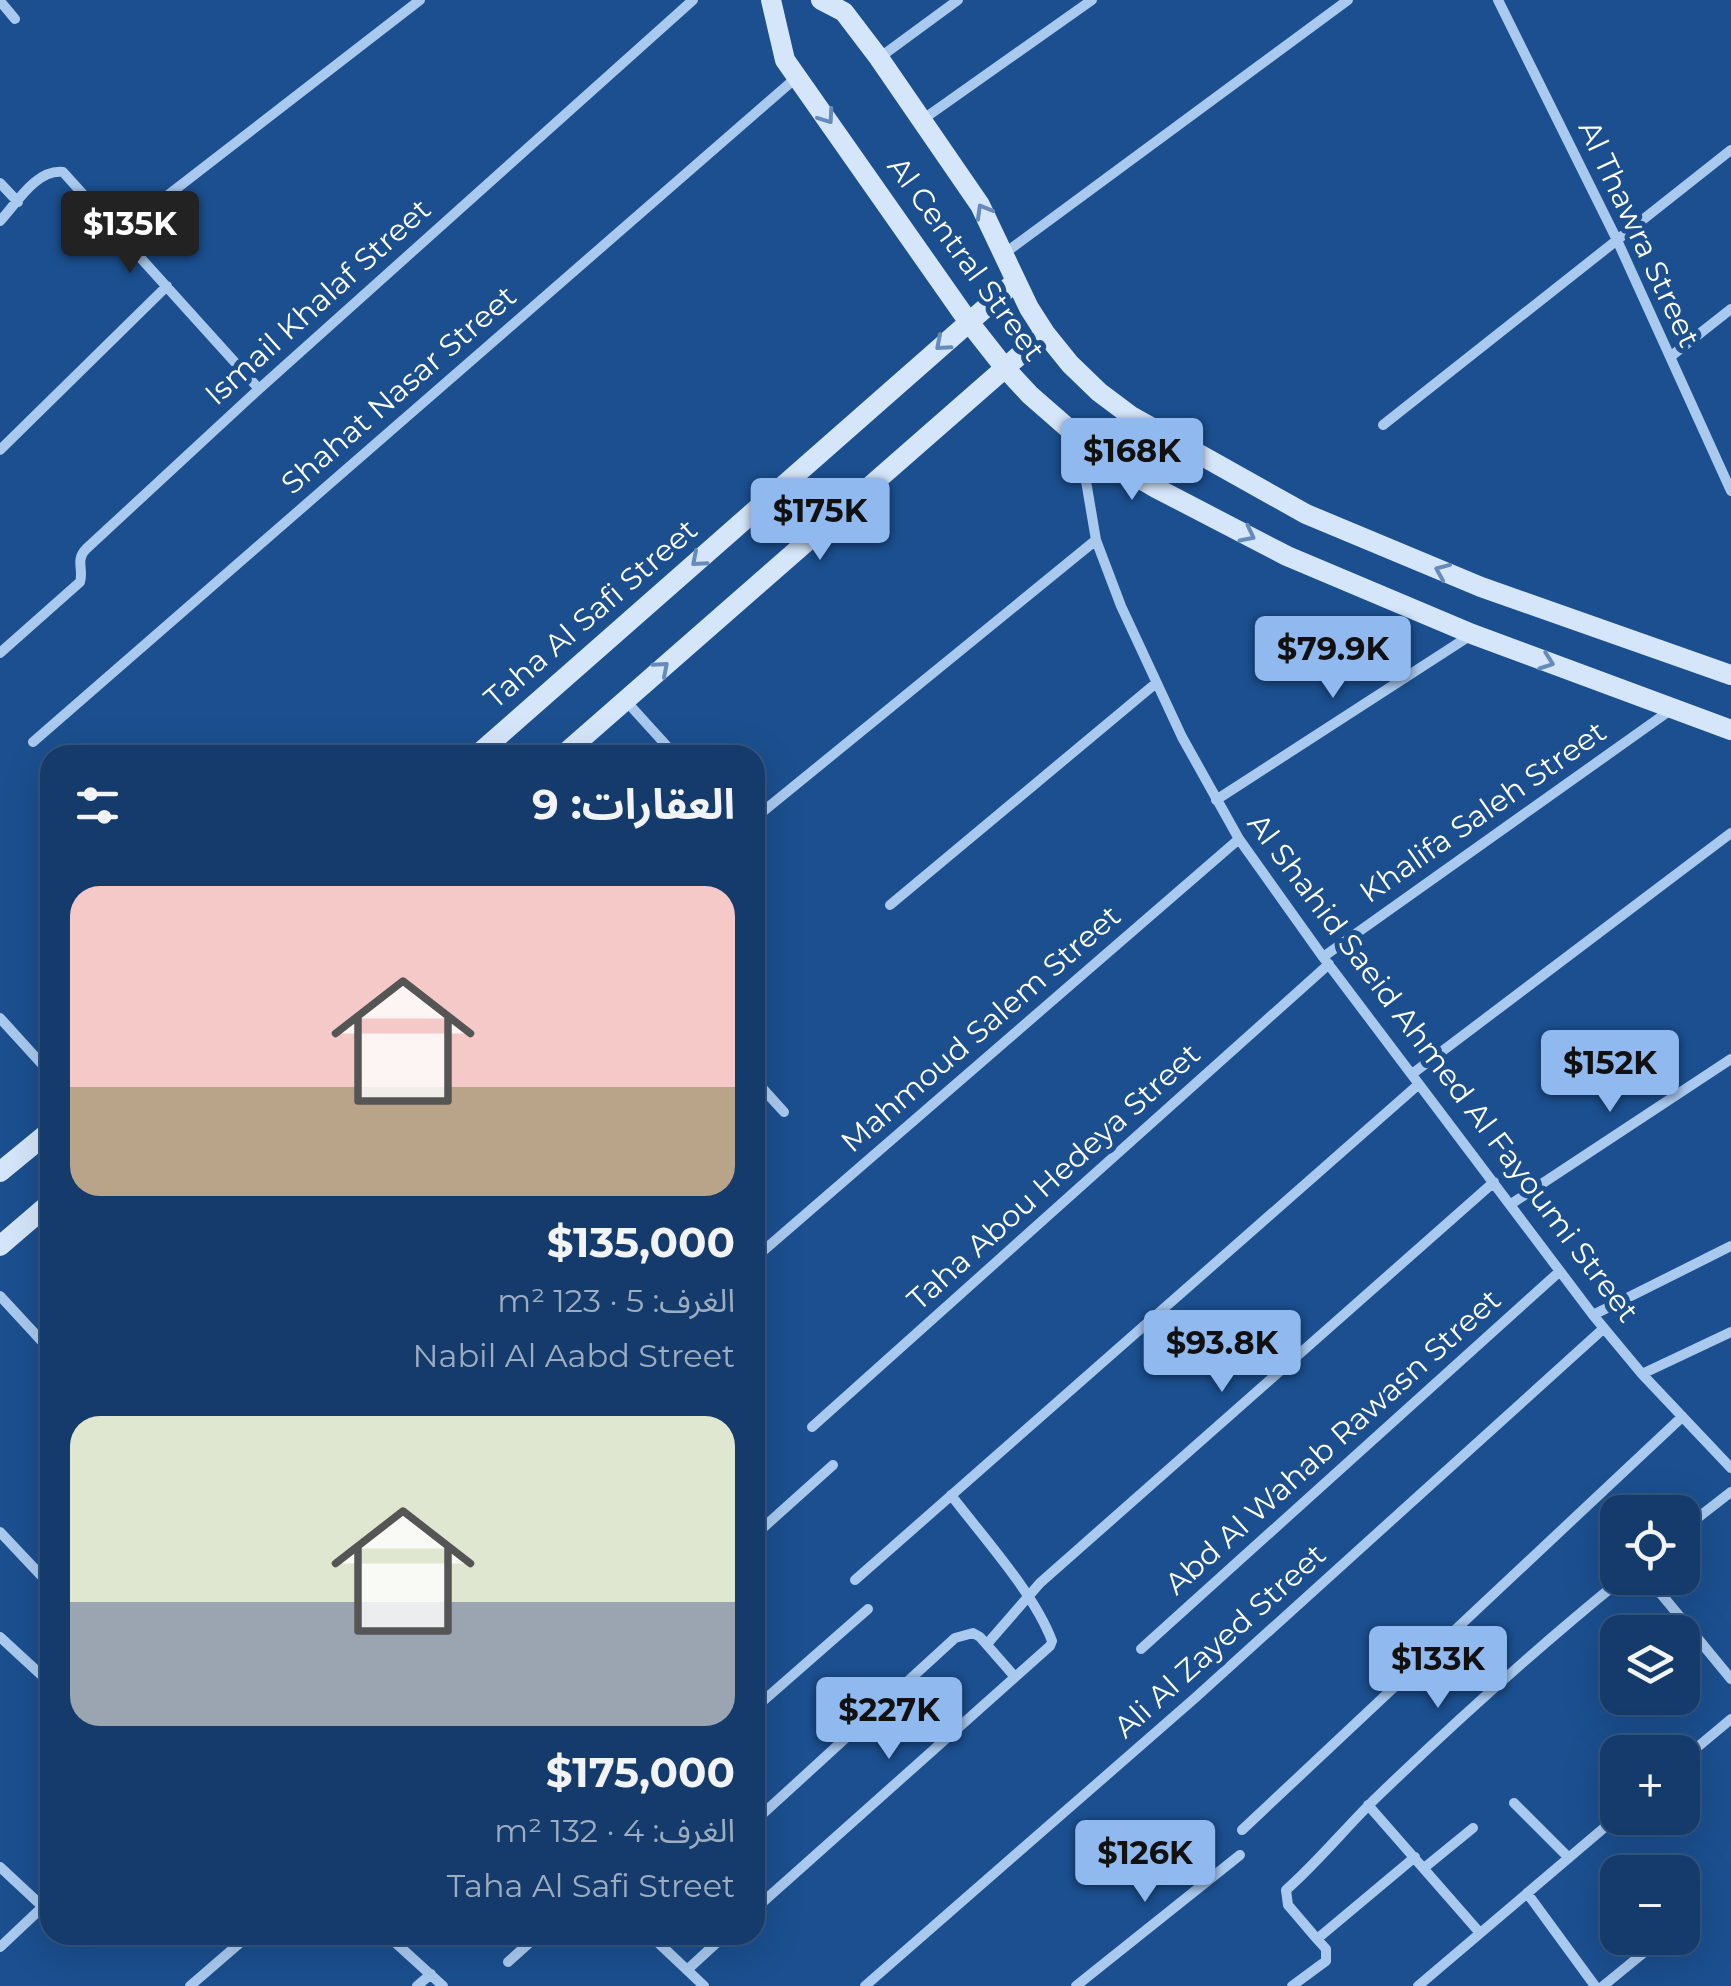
<!DOCTYPE html>
<html lang="ar">
<head>
<meta charset="utf-8">
<style>
	body { margin:0; font-family:Montserrat,"Noto Sans Arabic",sans-serif; background:#1d4271; color:#f1f3f6; direction:rtl; height:100vh; display:flex; flex-direction:column; font-size:38px; white-space:nowrap }
	* { box-sizing:border-box; margin:0 }
	p { font-size:32px; color:#9dadc1 }
	.icon { flex:none; width:55px; height:55px; fill:none; stroke:currentColor; stroke-width:2; stroke-linecap:round; stroke-linejoin:round }
	.map { position:relative; flex:1; overflow:hidden; direction:ltr }
	.drawer { position:absolute; left:40px; top:745px; width:725px; height:1200px; display:flex; flex-direction:column; background:#143b6b; border-radius:30px; box-shadow:0 10px 40px #0002,0 0 0 2px #33557e; direction:rtl }
	.drawer>* { flex:none }
	.tools { position:absolute; left:1600px; top:1495px; display:grid; gap:20px }
	.tools a { display:grid; place-items:center; width:100px; height:100px; border-radius:20px; background:#143b6b; box-shadow:0 10px 40px #0002,0 0 0 2px #33557e; font-size:50px }
	.price { position:absolute; translate:-50% -85px; padding:0 22px; border-radius:10px; background:#90b9f0; color:#111; font-size:32px; line-height:65px; filter:drop-shadow(0 2px 5px #0008) }
	.price::after { content:''; position:absolute; left:50%; top:60px; width:30px; height:22px; margin-left:-15px; background:inherit; clip-path:polygon(0 0,100% 0,50% 100%) }
	.price.on { background:#222; color:#fff }
	ul { padding:0; list-style:none }
	li { display:grid; align-content:center; gap:20px; height:530px; padding:0 30px }
	li span { display:grid; place-items:center; height:310px; border-radius:30px; color:#555 }
	li>.icon { margin-inline-start:auto }
	span .icon { width:180px; height:180px; fill:#fffc; stroke-width:1 }
	li b { font-size:42px }
	h2 { display:flex; justify-content:space-between; align-items:center; height:120px; padding:0 30px; font-size:42px }
	.map>svg:first-child { display:block }
	.lines { fill:none; stroke-linecap:round; stroke-linejoin:round }
	.street { stroke:#a9c9ee; stroke-width:10 }
	.secondary { stroke:#d6e6fa; stroke-width:20 }
	.oneway { stroke:#668bba }
	.labels { text-anchor:middle; stroke-width:10; stroke-linejoin:round; paint-order:stroke }
	.street-label { font-size:30px; fill:#fff; stroke:#1b4f8f }
</style>
</head>
<body>
<div class="map">
<svg width="1731" height="1986" viewBox="0 0 1731 1986">
	<rect width="100%" height="100%" fill="#1b4f8f"/>
	<g class="lines">
		<path class="street" d="M 1498,0 L 1617,240 L 1731,491
			M 0,1 L 15,19
			M 879,58 L 958,0
			M 922,120 L 1092,0
			M 0,183 L 18,202
			M 0,221 C 17,203 36,169 63,172 L 259,389
			M 119,233 L 420,0
			M 1005,253 L 1348,0
			M 1670,357 L 1731,309
			M 1383,425 L 1731,150
			M 1085,443 L 1086,481 L 1096,540 L 1121,606 L 1182,737 L 1239,839 L 1323,957 L 1593,1315 L 1642,1374 L 1731,1468
			M 0,450 L 167,286
			M 0,653 L 80,582 C 84,570 75,560 86,549 L 259,389 L 693,0
			M 626,701 L 675,755
			M 33,742 L 797,77
			M 1216,800 L 1471,635
			M 755,818 L 1096,540
			M 890,905 L 1155,684
			M 1323,957 L 1672,709
			M 0,1018 L 50,1073
			M 1412,1074 L 1731,833
			M 755,1080 L 784,1112
			M 1511,1204 L 1731,1059
			M 755,1258 L 1239,839
			M 0,1296 L 50,1350
			M 1593,1315 L 1731,1246
			M 1642,1374 L 1731,1332
			M 812,1427 L 1329,964
			M 1682,1530 L 1731,1492
			M 0,1532 L 50,1585
			M 755,1535 L 833,1465
			M 1648,1578 L 1731,1679
			M 855,1580 L 1419,1084
			M 0,1637 L 50,1683
			M 987,1644 L 1040,1583 L 1494,1182
			M 1141,1649 L 1559,1272
			M 755,1708 L 868,1609
			M 1682,1760 L 1731,1719
			M 1514,1803 L 1569,1858
			M 1368,1805 L 1480,1933
			M 755,1821 L 955,1638 L 973,1633 L 980,1637 L 1015,1677
			M 1242,1830 L 1682,1417
			M 0,1867 L 43,1907
			M 1424,1868 L 1473,1828
			M 1527,1893 L 1595,1986
			M 755,1909 L 1050,1646 L 1052,1641 C 1034,1593 983,1537 951,1495
			M 322,1935 L 338,1942 L 347,1935
			M 387,1935 L 443,1986
			M 650,1935 L 704,1986
			M 1317,1939 L 1288,1905 L 1286,1890 C 1319,1861 1346,1827 1377,1797 C 1457,1720 1538,1647 1623,1578
			M 0,1947 L 50,1900
			M 508,1962 L 538,1935
			M 687,1970 L 725,1935
			M 190,1986 L 249,1935
			M 417,1986 L 431,1974
			M 865,1986 L 1195,1698 L 1603,1329
			M 1076,1986 L 1240,1855
			M 1292,1986 L 1326,1961 L 1326,1949 L 1317,1939 L 1415,1857
			M 1418,1986 L 1618,1816
			M 1603,1986 L 1652,1946"/>
		<path class="secondary" d="M 771,0 L 785,60 L 968,321 L 1005,368 L 1030,395 L 1085,443 L 1120,467 L 1156,488 L 1287,556 L 1472,634 L 1731,730
			M 821,0 L 844,12 L 879,58 L 980,205 L 1029,308 L 1045,333 L 1070,364 L 1099,392 L 1131,416 L 1306,514 L 1481,587 L 1731,675
			M 477,755 L 1016,281
			M 563,755 L 1045,333
			M 0,1172 L 50,1131
			M 0,1246 L 50,1203"/>
	</g>
	<defs><path id="oneway-chevron" d="M-2-3.5L2.5 0L-2 3.5" fill="none" stroke-width="1.6" stroke-linecap="round" stroke-linejoin="round" transform="scale(2.5)"/></defs>
	<g class="oneway">
		<use href="#oneway-chevron" transform="translate(827 117) rotate(55)"/>
		<use href="#oneway-chevron" transform="translate(983 211) rotate(-120)"/>
		<use href="#oneway-chevron" transform="translate(942 344) rotate(139)"/>
		<use href="#oneway-chevron" transform="translate(1248 535) rotate(27)"/>
		<use href="#oneway-chevron" transform="translate(698 560) rotate(139)"/>
		<use href="#oneway-chevron" transform="translate(1442 571) rotate(-157)"/>
		<use href="#oneway-chevron" transform="translate(1547 662) rotate(20)"/>
		<use href="#oneway-chevron" transform="translate(662 668) rotate(-41)"/>
	</g>
	<g class="labels">
		<g class="street-label">
			<text transform="translate(1639 234) rotate(65)" y="10">Al Thawra Street</text>
			<text transform="translate(966 259) rotate(54)" y="10">Al Central Street</text>
			<text transform="translate(318 302) rotate(-42)" y="10">Ismail Khalaf Street</text>
			<text transform="translate(399 390) rotate(-41)" y="10">Shahat Nasar Street</text>
			<text transform="translate(591 614) rotate(-41)" y="10">Taha Al Safi Street</text>
			<text transform="translate(1483 812) rotate(-35)" y="10">Khalifa Saleh Street</text>
			<text transform="translate(981 1029) rotate(-41)" y="10">Mahmoud Salem Street</text>
			<text transform="translate(1443 1068) rotate(53)" y="10">Al Shahid Saeid Ahmed Al Fayoumi Street</text>
			<text transform="translate(1054 1177) rotate(-42)" y="10">Taha Abou Hedeya Street</text>
			<text transform="translate(1333 1442) rotate(-42)" y="10">Abd Al Wahab Rawasn Street</text>
			<text transform="translate(1220 1641) rotate(-42)" y="10">Ali Al Zayed Street</text>
		</g>
	</g>
</svg>
<div class="tools">
<a><svg class="icon" aria-label="locate" viewBox="0 0 24 24"><circle cx="12" cy="12" r="6"/><path d="M12 2v4M12 18v4M2 12h4M18 12h4"/></svg></a>
<a><svg class="icon" aria-label="layers" viewBox="0 0 24 24"><path d="M12 4l9 5-9 5-9-5zM3 14l9 5 9-5"/></svg></a>
<a>+</a>
<a>−</a>
</div>
<b class="price on" style="left:130px;top:276px">$135K</b>
<b class="price" style="left:1132px;top:503px">$168K</b>
<b class="price" style="left:820px;top:563px">$175K</b>
<b class="price" style="left:1333px;top:701px">$79.9K</b>
<b class="price" style="left:1610px;top:1115px">$152K</b>
<b class="price" style="left:1222px;top:1395px">$93.8K</b>
<b class="price" style="left:1438px;top:1711px">$133K</b>
<b class="price" style="left:889px;top:1762px">$227K</b>
<b class="price" style="left:1145px;top:1905px">$126K</b>
<section class="drawer">
<h2>العقارات: 9<svg class="icon" aria-label="filters" viewBox="0 0 24 24"><path d="M4 7h16M4 17h16"/><circle cx="9" cy="7" r="2"/><circle cx="15" cy="17" r="2"/></svg></h2>
<ul>
<li><span style="background:linear-gradient(#f6c9c9 65%,#b9a48a 0)"><svg class="icon" aria-label="home" viewBox="0 0 24 24"><path d="M3 11l9-7 9 7M6 9v11h12V9"/></svg></span><div><b>$135,000</b><p>الغرف: 5 · 123 m²</p><p>Nabil Al Aabd Street</p></div></li>
<li><span style="background:linear-gradient(#dfe7d0 60%,#9aa5b1 0)"><svg class="icon" aria-label="home" viewBox="0 0 24 24"><path d="M3 11l9-7 9 7M6 9v11h12V9"/></svg></span><div><b>$175,000</b><p>الغرف: 4 · 132 m²</p><p>Taha Al Safi Street</p></div></li>
</ul>
</section>
</div>
</body>
</html>
